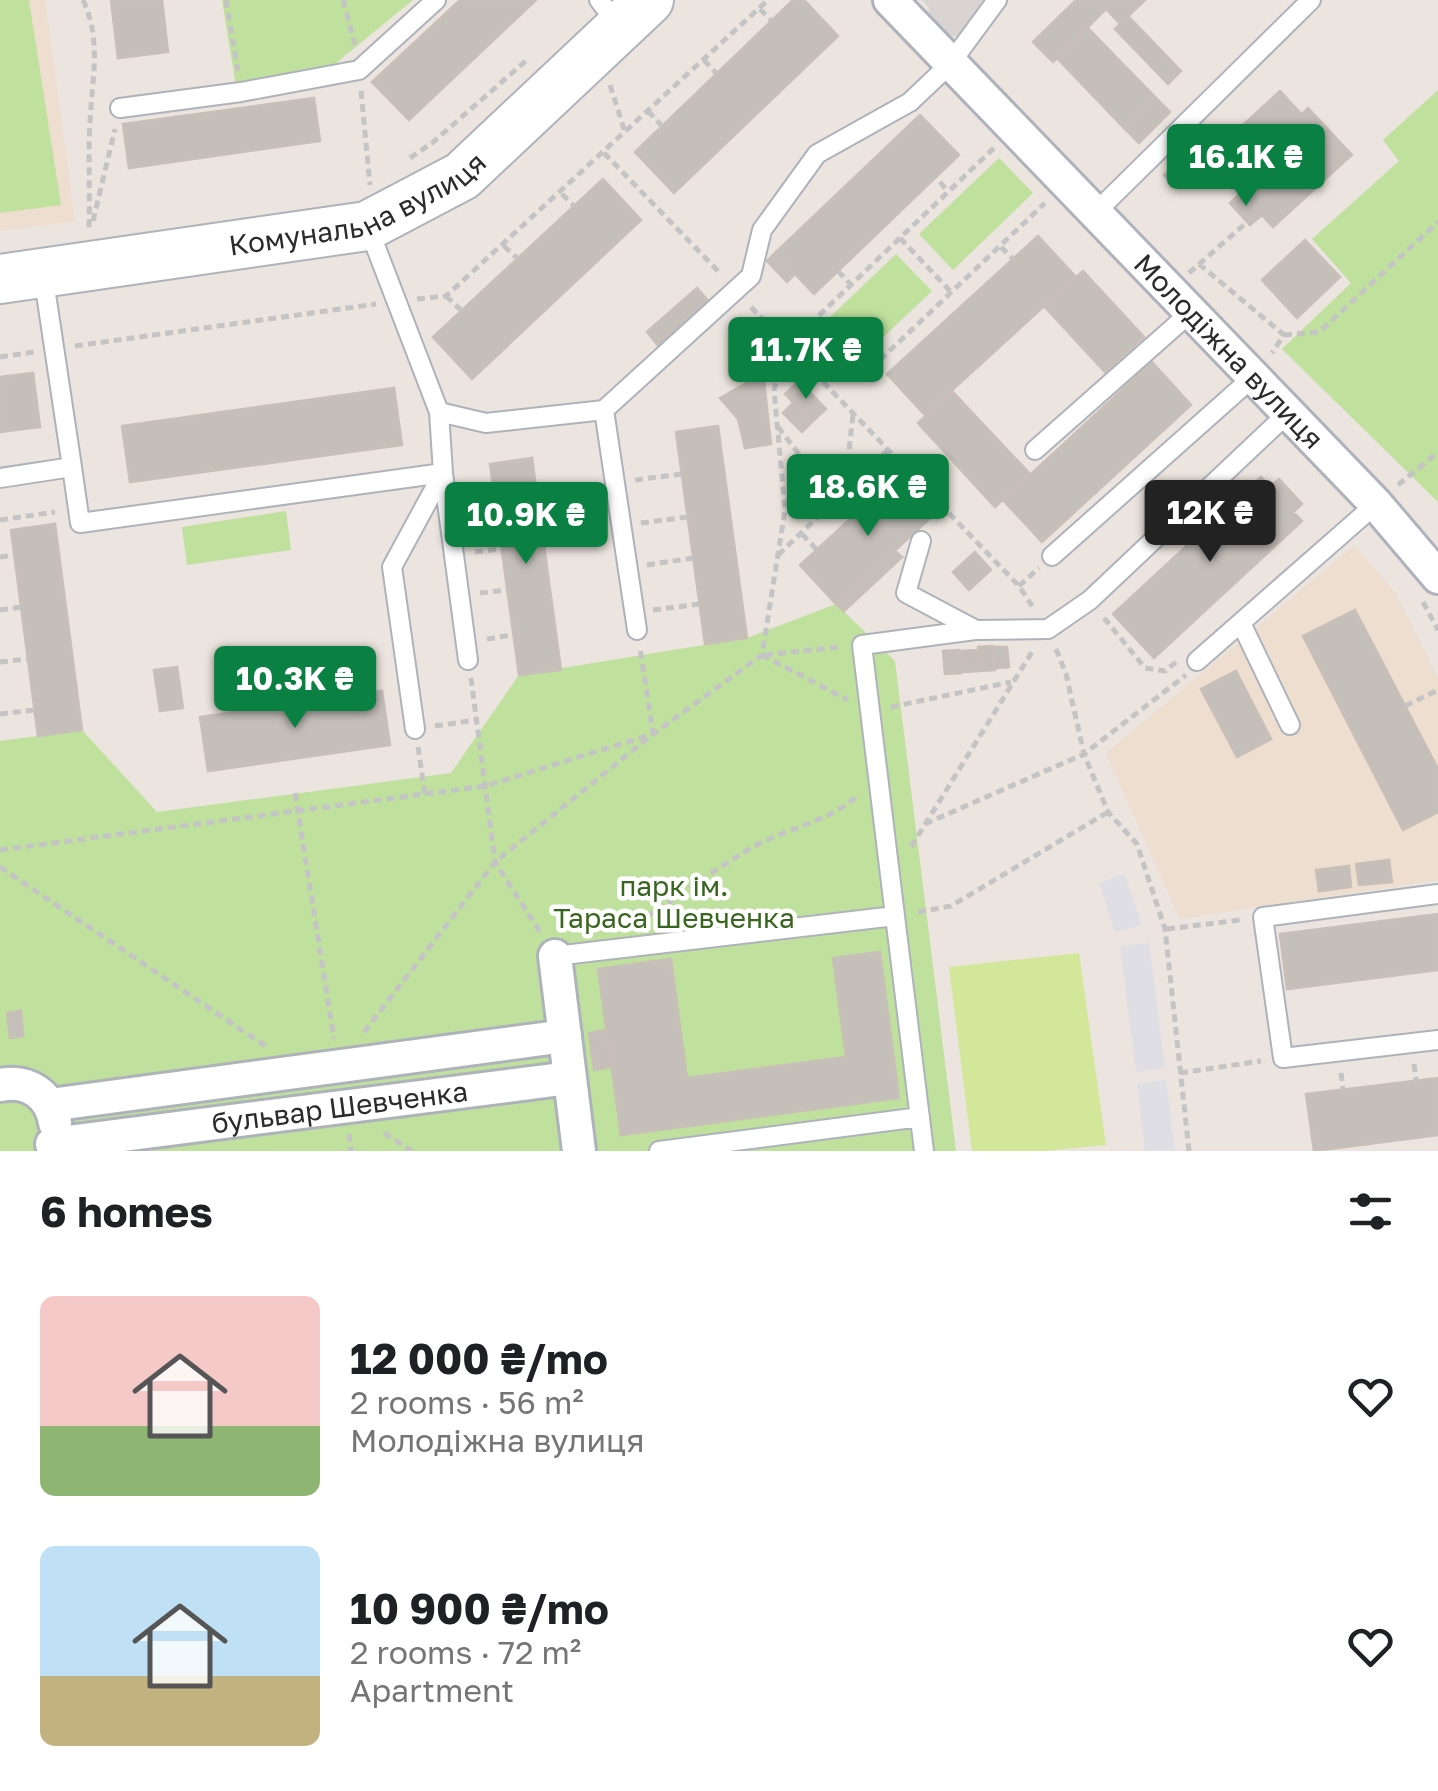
<!DOCTYPE html>
<html lang="en">
<head>
<meta charset="utf-8">
<style>
	body { margin:0; font-family:"Golos Text",sans-serif; background:#f2f2f2; color:#202124; height:100vh; display:flex; flex-direction:column; font-size:38px; white-space:nowrap }
	* { box-sizing:border-box; margin:0 }
	p { font-size:32px; color:#757577 }
	.icon { flex:none; width:55px; height:55px; fill:none; stroke:currentColor; stroke-width:2; stroke-linecap:round; stroke-linejoin:round }
	.map { position:relative; height:1151px; overflow:hidden }
	.side { display:flex; flex-direction:column; background:#fff; flex:1 }
	.side>* { flex:none }
	.price { position:absolute; translate:-50% -85px; padding:0 22px; border-radius:10px; background:#0b8043; color:#fff; font-size:32px; line-height:65px; filter:drop-shadow(0 2px 5px #0008) }
	.price::after { content:''; position:absolute; left:50%; top:60px; width:30px; height:22px; margin-left:-15px; background:inherit; clip-path:polygon(0 0,100% 0,50% 100%) }
	.price.current { background:#222; color:#fff }
	ul { padding:0; list-style:none }
	li { display:flex; align-items:center; gap:30px; height:250px; padding:0 40px }
	li span { display:grid; place-items:center; flex:none; width:280px; height:200px; border-radius:15px; color:#555 }
	li>.icon { margin-inline-start:auto }
	span .icon { width:120px; height:120px; fill:#fffc; stroke-width:1 }
	li b { font-size:42px }
	h2 { display:flex; justify-content:space-between; align-items:center; height:120px; padding:0 40px; font-size:42px }
	.map>svg:first-child { display:block }
	.industrial { fill:#dfdee5 }
	.education { fill:#eddecf }
	.green { fill:#c0e09d }
	.pitch { fill:#d3e79a }
	.plaza { fill:#d9d4d1 }
	.building { fill:#c5bfba; stroke:#c8bfb8; stroke-width:2.5 }
	.lines { fill:none; stroke-linecap:round; stroke-linejoin:round }
	.lane-casing { stroke:#aeb3bb; stroke-width:22 }
	.street-casing { stroke:#aeb3bb; stroke-width:38 }
	.secondary-casing { stroke:#aeb3bb; stroke-width:52 }
	.path { stroke:#c4c4c4; stroke-width:5; stroke-dasharray:8 5; stroke-linecap:butt }
	.lane { stroke:#fff; stroke-width:18 }
	.street { stroke:#fff; stroke-width:32 }
	.secondary { stroke:#fff; stroke-width:48 }
	.labels { text-anchor:middle; stroke-width:9; stroke-linejoin:round; paint-order:stroke }
	.street-label { font-size:28px; fill:#2b2b2b; stroke:#fff }
	.park-label { font-size:28px; fill:#39661e; stroke:#fff }
</style>
</head>
<body>
<div class="map">
<svg width="1438" height="1151" viewBox="0 0 1438 1151">
	<rect width="100%" height="100%" fill="#ece4de"/>
	<path class="industrial" d="M 1124,874 L 1142,925 L 1115,932 L 1099,883 Z
		M 1149,943 L 1165,1068 L 1136,1072 L 1120,946 Z
		M 1166,1080 L 1175,1151 L 1145,1151 L 1137,1084 Z"/>
	<path class="education" d="M 0,0 L 45,0 L 75,221 L 0,231 Z
		M 1354,546 L 1395,592 L 1438,678 L 1438,880 L 1180,919 L 1106,753 Z"/>
	<path class="green" d="M 0,0 L 29,0 L 61,205 L 0,213 Z
		M 222,0 L 413,0 L 335,64 L 236,86 Z
		M 1438,90 L 1438,502 L 1282,349 L 1351,283 L 1312,239 L 1399,161 L 1383,140 Z
		M 999,158 L 1033,193 L 953,270 L 919,234 Z
		M 896,254 L 932,291 L 839,379 L 803,343 Z
		M 286,511 L 291,550 L 187,565 L 182,527 Z
		M 836,604 L 895,661 L 956,1151 L 0,1151 L 0,741 L 82,730 L 157,812 L 451,773 L 519,675 L 747,638 Z"/>
	<path class="pitch" d="M 1079,953 L 1106,1145 L 1045,1151 L 972,1151 L 949,967 Z"/>
	<path class="plaza" d="M 922,0 L 986,0 L 973,21 L 957,36 L 950,37 L 944,36 L 928,18 L 929,8 Z"/>
	<path class="building" d="M 111,0 L 162,0 L 168,52 L 118,58 Z
		M 460,0 L 536,0 L 409,120 L 372,82 Z
		M 793,0 L 804,0 L 838,36 L 674,193 L 635,152 Z
		M 1076,0 L 1145,0 L 1120,24 L 1106,9 L 1053,62 L 1033,42 Z
		M 1128,16 L 1181,71 L 1168,84 L 1115,29 Z
		M 1088,28 L 1155,97 L 1123,127 L 1057,58 Z
		M 1280,91 L 1345,161 L 1273,227 L 1208,157 Z
		M 1155,97 L 1170,112 L 1139,143 L 1123,127 Z
		M 314,98 L 320,141 L 129,168 L 123,124 Z
		M 1308,108 L 1336,138 L 1329,144 L 1302,114 Z
		M 920,115 L 959,155 L 814,294 L 775,253 Z
		M 1336,138 L 1352,155 L 1345,161 L 1329,144 Z
		M 1178,162 L 1184,169 L 1170,182 L 1164,175 Z
		M 603,179 L 641,220 L 472,379 L 433,337 Z
		M 1241,193 L 1262,215 L 1250,225 L 1230,203 Z
		M 1038,236 L 1076,277 L 925,415 L 887,374 Z
		M 1305,240 L 1340,277 L 1297,318 L 1262,280 Z
		M 775,253 L 795,274 L 787,282 L 767,261 Z
		M 1083,271 L 1144,337 L 1105,372 L 1044,306 Z
		M 697,288 L 711,304 L 660,348 L 647,332 Z
		M 1152,362 L 1191,405 L 1042,542 L 1003,500 Z
		M 33,373 L 40,427 L 0,432 L 0,377 Z
		M 755,378 L 764,381 L 771,444 L 745,448 L 738,419 L 720,398 Z
		M 799,381 L 826,409 L 812,422 L 785,394 Z
		M 394,388 L 402,445 L 130,482 L 122,426 Z
		M 952,391 L 1030,474 L 995,507 L 918,423 Z
		M 794,402 L 812,422 L 802,432 L 783,413 Z
		M 718,426 L 747,638 L 705,644 L 676,432 Z
		M 532,458 L 561,670 L 519,675 L 490,464 Z
		M 899,474 L 935,514 L 836,604 L 800,565 Z
		M 1261,477 L 1270,487 L 1279,479 L 1302,504 L 1293,512 L 1302,521 L 1154,658 L 1113,614 Z
		M 55,524 L 82,730 L 38,736 L 11,530 Z
		M 895,551 L 902,557 L 844,611 L 836,604 Z
		M 975,552 L 991,570 L 969,590 L 953,572 Z
		M 1355,610 L 1438,769 L 1438,812 L 1403,830 L 1303,636 Z
		M 993,646 L 995,670 L 980,671 L 978,647 Z
		M 994,647 L 1007,647 L 1009,667 L 996,668 Z
		M 959,650 L 961,673 L 945,674 L 943,651 Z
		M 977,650 L 979,671 L 962,672 L 961,651 Z
		M 177,667 L 183,708 L 160,711 L 154,670 Z
		M 1236,671 L 1271,739 L 1237,757 L 1201,689 Z
		M 382,691 L 390,745 L 208,771 L 200,717 Z
		M 1389,860 L 1392,882 L 1359,885 L 1356,864 Z
		M 1349,866 L 1351,887 L 1319,891 L 1316,870 Z
		M 1438,914 L 1438,970 L 1287,989 L 1280,934 Z
		M 880,952 L 899,1098 L 621,1135 L 598,969 L 671,959 L 687,1078 L 846,1057 L 833,958 Z
		M 21,1011 L 23,1036 L 10,1038 L 7,1013 Z
		M 606,1030 L 611,1067 L 594,1070 L 589,1033 Z
		M 1438,1078 L 1438,1135 L 1314,1151 L 1306,1094 Z"/>
	<g class="lines">
		<defs>
			<path id="lane" d="M 599,0 L 620,27
				M 120,108 L 241,92 L 359,70 L 436,0
				M 1095,213 L 1311,0
				M 368,227 L 439,412 L 443,473 L 468,660
				M 604,410 L 751,276 L 762,230 L 817,154 L 910,102 L 950,64 L 997,0
				M 439,412 L 486,423 L 604,410 L 637,630
				M 1035,450 L 1190,313
				M 72,467 L 80,523 L 443,473
				M 0,478 L 72,467 L 43,274
				M 921,541 L 906,593 L 976,630 L 1048,629 L 1090,600 L 1287,414
				M 1052,556 L 1252,378
				M 1241,623 L 1290,725
				M 1197,661 L 1376,504
				M 415,729 L 392,567 L 443,473
				M 1438,894 L 1263,917 L 1283,1058 L 1438,1040
				M 895,916 L 862,645 L 975,630
				M 555,956 L 895,916 L 924,1151
				M 659,1151 L 920,1117"/>
			<g id="street">
				<path id="s1" d="M 890,0 L 1376,504 L 1438,577"/>
				<path d="M 555,956 L 579,1151"/>
				<path d="M 0,1085 C 28,1079 51,1095 55,1123"/>
				<path d="M 50,1105 L 565,1036"/>
				<path id="s2" d="M 52,1144 L 569,1078"/>
			</g>
			<g id="secondary">
				<path id="s3" d="M 0,279 L 367,226 L 462,176 L 649,0"/>
			</g>
		</defs>
		<use href="#lane" class="lane-casing"/>
		<use href="#street" class="street-casing"/>
		<use href="#secondary" class="secondary-casing"/>
		<path class="path" d="M 83,0 C 102,41 92,78 90,122 C 88,158 90,194 89,230
			M 226,0 L 238,71
			M 343,0 L 355,45
			M 760,9 L 772,21
			M 704,60 L 717,74
			M 610,85 L 625,132
			M 361,91 L 370,185
			M 648,111 L 662,126
			M 604,153 L 720,273
			M 410,158 L 432,143 L 528,59
			M 940,182 L 948,192
			M 562,194 L 574,206
			M 93,221 L 115,129
			M 900,238 L 952,293
			M 504,246 L 518,259
			M 1001,247 L 1013,259
			M 1199,264 L 1284,335 L 1272,353
			M 838,271 L 851,285
			M 1189,273 L 1247,222
			M 446,296 L 462,311
			M 417,299 L 446,296 L 768,0
			M 751,307 L 1019,586 L 1034,609
			M 1284,335 L 1319,332 L 1438,222
			M 75,346 L 376,304
			M 0,357 L 34,352
			M 880,360 L 1045,203
			M 778,427 L 850,520
			M 866,471 L 883,490
			M 635,480 L 682,474
			M 1398,485 L 1438,452
			M 845,488 L 853,414
			M 469,509 L 495,506
			M 0,520 L 55,512
			M 641,523 L 688,517
			M 802,534 L 817,550
			M 475,552 L 501,549
			M 778,555 L 888,450
			M 0,557 L 15,555
			M 647,565 L 693,558
			M 1019,586 L 1039,568
			M 480,593 L 507,590
			M 1423,602 L 1438,630
			M 0,610 L 21,607
			M 653,610 L 700,604
			M 1104,618 L 1145,668 L 1165,671 L 1176,662
			M 487,639 L 513,635
			M 1056,649 L 1066,674 L 1084,754 L 1108,812 L 1137,844 L 1165,929 L 1189,1151
			M 762,655 L 848,700
			M 765,655 L 839,647
			M 0,662 L 28,659
			M 471,678 L 495,862 L 540,932
			M 1405,706 L 1438,690
			M 891,707 L 1011,682
			M 0,714 L 35,710
			M 435,726 L 476,720
			M 418,747 L 425,794
			M 295,793 L 334,1039
			M 925,824 L 1084,754 L 1186,675
			M 911,847 L 1032,652
			M 0,850 L 485,786 L 653,734 L 640,648
			M 0,867 L 267,1047
			M 918,912 L 951,906 L 1108,812
			M 635,924 C 673,901 708,874 746,851 C 781,829 828,823 857,796
			M 1167,929 L 1240,920
			M 364,1032 L 495,862 L 653,734 L 762,655 L 785,510 L 774,390 L 787,346 L 995,147
			M 1414,1064 L 1416,1081
			M 1180,1073 L 1261,1061
			M 1341,1073 L 1343,1090
			M 384,1133 L 412,1151
			M 349,1134 L 351,1151"/>
		<use href="#lane" class="lane"/>
		<use href="#street" class="street"/>
		<use href="#secondary" class="secondary"/>
	</g>
	<g class="labels">
		<g class="street-label">
			<text dy="10" stroke="none"><textPath href="#s3" startOffset="368">Комунальна вулиця</textPath></text>
			<text dy="10" stroke="none"><textPath href="#s1" startOffset="488">Молодіжна вулиця</textPath></text>
			<text dy="10" stroke="none"><textPath href="#s2" startOffset="290">бульвар Шевченка</textPath></text>
		</g>
		<g class="park-label">
			<text x="674" y="896">парк ім.<tspan x="674" dy="32">Тараса Шевченка</tspan></text>
		</g>
	</g>
</svg>
<b class="price" style="left:1246px;top:209px">16.1K ₴</b>
<b class="price" style="left:806px;top:402px">11.7K ₴</b>
<b class="price" style="left:868px;top:539px">18.6K ₴</b>
<b class="price current" style="left:1210px;top:565px">12K ₴</b>
<b class="price" style="left:526px;top:567px">10.9K ₴</b>
<b class="price" style="left:295px;top:731px">10.3K ₴</b>
</div>
<section class="side">
<h2>6 homes<svg class="icon" aria-label="filters" viewBox="0 0 24 24"><path d="M4 7h16M4 17h16"/><circle cx="9" cy="7" r="2"/><circle cx="15" cy="17" r="2"/></svg></h2>
<ul>
<li><span style="background:linear-gradient(#f6c9c9 65%,#8fb573 0)"><svg class="icon" aria-label="home" viewBox="0 0 24 24"><path d="M3 11l9-7 9 7M6 9v11h12V9"/></svg></span><div><b>12 000 ₴/mo</b><p>2 rooms · 56 m²</p><p>Молодіжна вулиця</p></div><svg class="icon" aria-label="heart" viewBox="0 0 24 24"><path d="M12 20l-8-8c-3-5 5-10 8-4 3-6 11-1 8 4z"/></svg></li>
<li><span style="background:linear-gradient(#bfe0f5 65%,#c2b280 0)"><svg class="icon" aria-label="home" viewBox="0 0 24 24"><path d="M3 11l9-7 9 7M6 9v11h12V9"/></svg></span><div><b>10 900 ₴/mo</b><p>2 rooms · 72 m²</p><p>Apartment</p></div><svg class="icon" aria-label="heart" viewBox="0 0 24 24"><path d="M12 20l-8-8c-3-5 5-10 8-4 3-6 11-1 8 4z"/></svg></li>
</ul>
</section>
</body>
</html>
